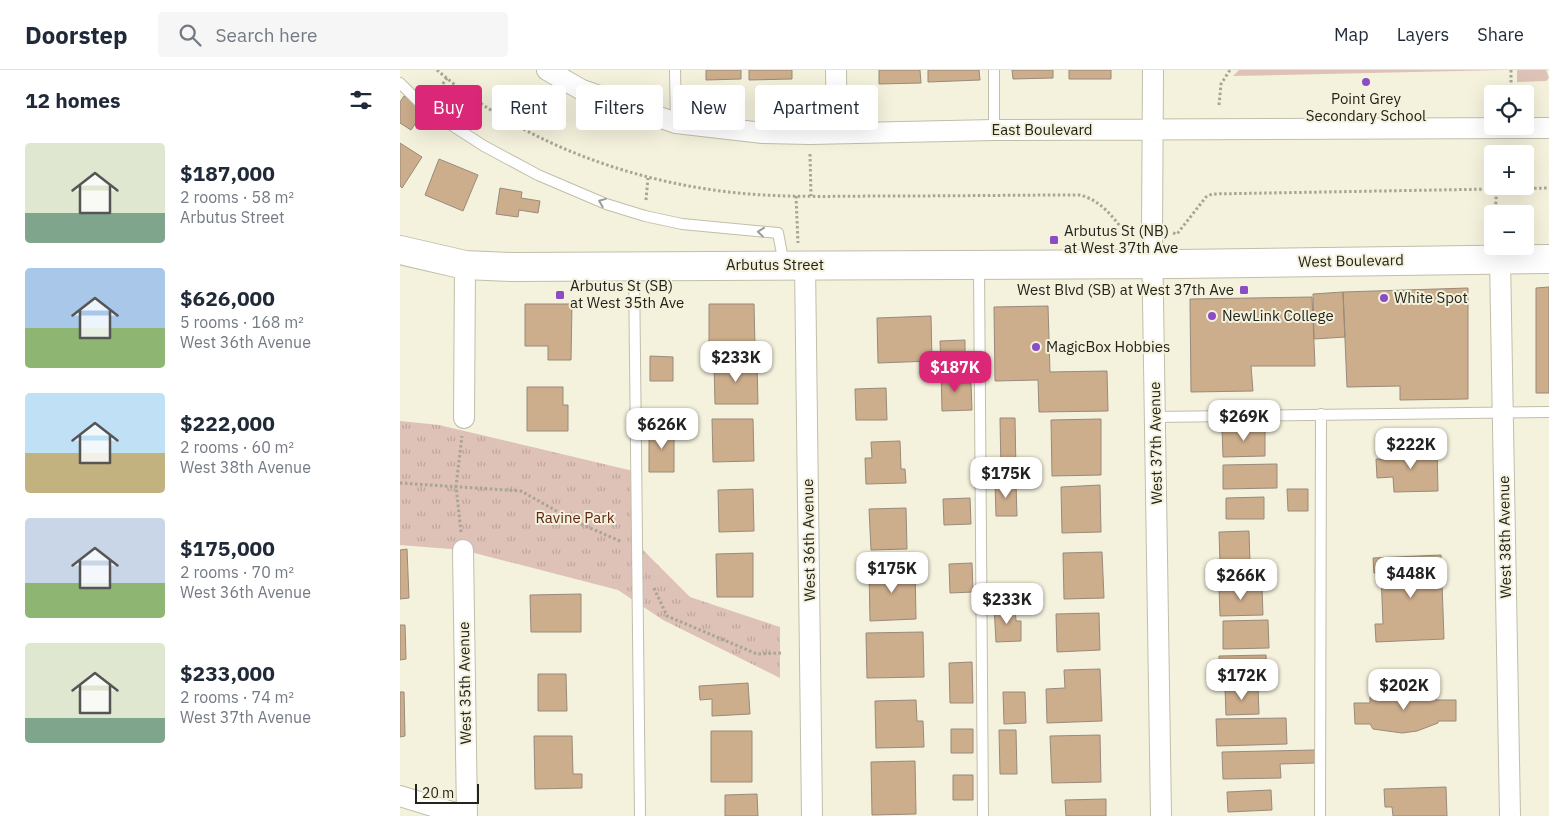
<!DOCTYPE html>
<html lang="en">
<head>
<meta charset="utf-8">
<style>
	body { margin:0; font-family:"IBM Plex Sans",sans-serif; background:#f6f6f7; color:#1f2937; height:100vh; display:flex; flex-direction:column; font-size:19px; white-space:nowrap }
	* { box-sizing:border-box; margin:0 }
	p { font-size:16px; color:#747a83 }
	.icon { flex:none; width:28px; height:28px; fill:none; stroke:currentColor; stroke-width:2; stroke-linecap:round; stroke-linejoin:round }
	.map { position:relative; flex:1; overflow:hidden }
	.drawer { display:flex; flex-direction:column; background:#fff; width:400px }
	.drawer>* { flex:none }
	.hud { position:absolute; left:15px; top:15px; width:475px; height:45px; display:flex; gap:10px }
	.fabs { position:absolute; left:1084px; top:15px; display:grid; gap:10px }
	.fabs a { display:grid; place-items:center; width:50px; height:50px; border-radius:5px; background:#fff; box-shadow:0 5px 20px #0002; font-size:25px }
	.scale { position:absolute; left:15px; bottom:12px; width:64px; box-sizing:border-box; padding-left:5px; border:2px solid #24231c; border-top:0; font-size:14px; line-height:18px; white-space:nowrap; color:#24231c; -webkit-text-stroke:4px #f4f1dc; paint-order:stroke }
	.price { position:absolute; translate:-50% -42px; padding:0 11px; border-radius:10px; background:#fff; color:#222; font-size:16px; line-height:32px; filter:drop-shadow(0 1px 2px #0008) }
	.price::after { content:''; position:absolute; left:50%; top:30px; width:15px; height:11px; margin-left:-8px; background:inherit; clip-path:polygon(0 0,100% 0,50% 100%) }
	.price.selected { background:#db2777; color:#fff }
	ul { padding:0; list-style:none }
	li { display:flex; align-items:center; gap:15px; height:125px; padding:0 25px }
	li span { display:grid; place-items:center; flex:none; width:140px; height:100px; border-radius:5px; color:#555 }
	li>.icon { margin-inline-start:auto }
	span .icon { width:60px; height:60px; fill:#fffc; stroke-width:1 }
	li b { font-size:21px }
	h2 { display:flex; justify-content:space-between; align-items:center; height:60px; padding:0 25px; font-size:21px }
	.pill { padding:0 18px; border-radius:5px; background:#fff; box-shadow:0 5px 20px #0002; font-size:18px; line-height:45px }
	.pill.selected { background:#db2777; color:#fff }
	header { display:flex; align-items:center; gap:30px; box-sizing:border-box; height:70px; padding:0 25px; background:#fff; border-bottom:1px solid #e0e1e3 }
	header strong { font-size:24px }
	nav { display:flex; gap:28px; margin-inline-start:auto; font-size:18px }
	.search { width:350px; height:45px; background:#f6f6f7; display:flex; align-items:center; gap:12px; box-sizing:border-box; padding:0 18px; border-radius:5px; color:#747a83; font-size:19px }
	main { display:flex; flex:1; min-height:0 }
	.map>svg:first-child { display:block }
	.grass { fill:#dec1b7 }
	.park { fill:url(#park-tufts) }
	.building { fill:#ccad8c; stroke:#998a7b }
	.lines { fill:none; stroke-linecap:round; stroke-linejoin:round }
	.lane-casing { stroke:#c1beaa; stroke-width:12 }
	.street-casing { stroke:#c1beaa; stroke-width:22 }
	.secondary-casing { stroke:#c1beaa; stroke-width:30 }
	.path { stroke:#a7a595; stroke-width:3; stroke-dasharray:2.5 2.5; stroke-linecap:butt }
	.lane { stroke:#fff; stroke-width:10 }
	.street { stroke:#fff; stroke-width:20 }
	.secondary { stroke:#fff; stroke-width:28 }
	.oneway { stroke:#9c9c99 }
	.poi-dot { fill:#8b4dc3; stroke:#f4f1dc; stroke-width:2 }
	.labels { text-anchor:middle; stroke-width:4; stroke-linejoin:round; paint-order:stroke }
	.poi-label { font-size:15px; fill:#24231c; stroke:#f4f1dc; text-anchor:start }
	.street-label { font-size:15px; fill:#24231c; stroke:#f4f1dc }
	.park-label { font-size:15px; fill:#602716; stroke:#f4f1dc }
</style>
</head>
<body>
<header>
<strong>Doorstep</strong>
<div class="search"><svg class="icon" aria-label="search" viewBox="0 0 24 24"><circle cx="10" cy="10" r="6"/><path d="M15 15l6 6"/></svg>Search here</div>
<nav><a>Map</a><a>Layers</a><a>Share</a></nav>
</header>
<main>
<section class="drawer">
<h2>12 homes<svg class="icon" aria-label="filters" viewBox="0 0 24 24"><path d="M4 7h16M4 17h16"/><circle cx="9" cy="7" r="2"/><circle cx="15" cy="17" r="2"/></svg></h2>
<ul>
<li><span style="background:linear-gradient(#dfe7d0 70%,#7fa58c 0)"><svg class="icon" aria-label="home" viewBox="0 0 24 24"><path d="M3 11l9-7 9 7M6 9v11h12V9"/></svg></span><div><b>$187,000</b><p>2 rooms · 58 m²</p><p>Arbutus Street</p></div></li>
<li><span style="background:linear-gradient(#a9c7e8 60%,#8fb573 0)"><svg class="icon" aria-label="home" viewBox="0 0 24 24"><path d="M3 11l9-7 9 7M6 9v11h12V9"/></svg></span><div><b>$626,000</b><p>5 rooms · 168 m²</p><p>West 36th Avenue</p></div></li>
<li><span style="background:linear-gradient(#bfe0f5 60%,#c2b280 0)"><svg class="icon" aria-label="home" viewBox="0 0 24 24"><path d="M3 11l9-7 9 7M6 9v11h12V9"/></svg></span><div><b>$222,000</b><p>2 rooms · 60 m²</p><p>West 38th Avenue</p></div></li>
<li><span style="background:linear-gradient(#c9d6e8 65%,#8fb573 0)"><svg class="icon" aria-label="home" viewBox="0 0 24 24"><path d="M3 11l9-7 9 7M6 9v11h12V9"/></svg></span><div><b>$175,000</b><p>2 rooms · 70 m²</p><p>West 36th Avenue</p></div></li>
<li><span style="background:linear-gradient(#dfe7d0 75%,#7fa58c 0)"><svg class="icon" aria-label="home" viewBox="0 0 24 24"><path d="M3 11l9-7 9 7M6 9v11h12V9"/></svg></span><div><b>$233,000</b><p>2 rooms · 74 m²</p><p>West 37th Avenue</p></div></li>
</ul>
</section>
<div class="map">
<svg width="1149" height="746" viewBox="0 0 1149 746">
	<defs>
		<pattern id="park-tufts" width="24" height="20" patternUnits="userSpaceOnUse" patternTransform="scale(1.25)"><rect width="24" height="20" fill="#dec1b7"/><path d="M3 7l-1-3M5 7V3M7 7l1-3M15 17l-1-3M17 17v-4M19 17l1-3" fill="none" stroke="#bea69d"/></pattern>
	</defs>
	<rect width="100%" height="100%" fill="#f4f1dc"/>
	<path class="grass" d="M 839,0 L 1101,0 L 833,6 Z
		M 1117,0 L 1146,0 L 1149,8 L 1146,11 L 1117,12 Z"/>
	<path class="park" d="M 0,351 L 39,355 L 233,401 L 234,471 L 290,527 L 380,557 L 380,608 L 263,550 L 218,520 L 63,480 L 0,475 Z"/>
	<path class="building" d="M 306,0 L 341,0 L 341,9 L 306,10 Z
		M 349,0 L 392,0 L 392,9 L 349,10 Z
		M 479,0 L 520,0 L 521,13 L 479,14 Z
		M 528,0 L 579,0 L 580,10 L 528,12 Z
		M 612,0 L 653,0 L 653,8 L 613,9 Z
		M 669,0 L 711,0 L 711,9 L 669,9 Z
		M 4,26 L 25,39 L 11,60 L 0,53 L 0,32 Z
		M 0,73 L 22,87 L 2,118 L 0,116 Z
		M 39,89 L 78,105 L 63,141 L 25,125 Z
		M 100,118 L 122,122 L 121,128 L 140,131 L 138,143 L 119,140 L 118,147 L 96,144 Z
		M 1149,217 L 1149,323 L 1136,323 L 1136,218 Z
		M 1068,218 L 1068,329 L 1000,330 L 1000,316 L 947,317 L 943,222 Z
		M 943,222 L 945,267 L 914,269 L 913,224 Z
		M 912,227 L 915,296 L 851,296 L 853,321 L 791,322 L 790,229 Z
		M 125,234 L 172,234 L 171,290 L 148,290 L 148,276 L 125,276 Z
		M 309,234 L 354,234 L 355,276 L 309,276 Z
		M 648,236 L 650,302 L 707,301 L 708,341 L 639,342 L 638,310 L 595,311 L 594,237 Z
		M 531,246 L 532,291 L 478,293 L 477,248 Z
		M 565,270 L 565,295 L 541,296 L 540,271 Z
		M 250,286 L 273,287 L 273,311 L 250,311 Z
		M 357,292 L 358,334 L 315,334 L 314,293 Z
		M 541,300 L 555,300 L 556,313 L 571,313 L 572,340 L 542,341 Z
		M 127,317 L 163,317 L 163,335 L 168,335 L 168,361 L 127,361 Z
		M 486,318 L 487,350 L 456,350 L 455,319 Z
		M 600,348 L 615,348 L 616,401 L 601,401 Z
		M 312,349 L 353,349 L 354,391 L 313,392 Z
		M 701,349 L 701,405 L 652,406 L 651,350 Z
		M 274,358 L 274,402 L 249,402 L 249,359 Z
		M 822,358 L 865,358 L 865,386 L 823,387 Z
		M 500,371 L 501,399 L 505,399 L 506,413 L 466,414 L 465,388 L 472,388 L 471,372 Z
		M 1037,379 L 1038,421 L 994,422 L 993,407 L 977,408 L 976,389 L 993,389 L 993,381 Z
		M 877,394 L 877,418 L 823,419 L 823,395 Z
		M 616,412 L 617,446 L 596,446 L 595,413 Z
		M 700,415 L 701,462 L 662,463 L 661,417 Z
		M 353,419 L 354,461 L 319,462 L 318,420 Z
		M 887,419 L 908,419 L 908,441 L 888,441 Z
		M 864,427 L 864,449 L 826,449 L 826,428 Z
		M 570,428 L 571,454 L 544,455 L 543,429 Z
		M 506,438 L 507,479 L 471,480 L 469,439 Z
		M 849,461 L 850,493 L 820,493 L 819,462 Z
		M 7,479 L 9,528 L 0,529 L 0,480 Z
		M 702,482 L 704,528 L 664,529 L 663,483 Z
		M 353,483 L 353,527 L 317,527 L 316,484 Z
		M 1041,485 L 1044,569 L 976,572 L 975,554 L 983,554 L 981,503 L 974,503 L 973,488 Z
		M 572,493 L 573,522 L 550,523 L 549,494 Z
		M 515,498 L 516,549 L 470,551 L 469,500 Z
		M 819,517 L 862,517 L 863,545 L 820,546 Z
		M 181,524 L 181,562 L 131,562 L 130,525 Z
		M 594,536 L 615,536 L 616,551 L 621,551 L 621,571 L 596,572 Z
		M 699,543 L 700,580 L 657,582 L 656,544 Z
		M 868,550 L 869,578 L 823,579 L 823,551 Z
		M 0,555 L 5,555 L 6,589 L 0,590 Z
		M 523,562 L 524,607 L 467,608 L 466,563 Z
		M 866,585 L 867,608 L 820,609 L 819,586 Z
		M 572,592 L 573,633 L 550,633 L 549,593 Z
		M 700,599 L 702,651 L 647,653 L 646,619 L 665,618 L 664,600 Z
		M 138,604 L 166,604 L 167,641 L 138,641 Z
		M 348,613 L 350,644 L 312,646 L 312,629 L 300,630 L 299,616 Z
		M 858,617 L 859,644 L 826,645 L 825,618 Z
		M 1003,618 L 1030,622 L 1036,625 L 1036,630 L 1056,630 L 1056,651 L 1038,651 L 1038,653 L 1017,661 L 1002,663 L 973,659 L 970,654 L 955,654 L 954,633 L 970,633 L 970,627 L 977,624 Z
		M 0,622 L 4,622 L 5,666 L 0,667 Z
		M 603,622 L 625,622 L 626,653 L 604,654 Z
		M 516,630 L 517,651 L 523,651 L 524,677 L 476,678 L 475,631 Z
		M 886,648 L 887,674 L 817,676 L 816,649 Z
		M 551,659 L 573,659 L 573,683 L 551,683 Z
		M 599,660 L 616,660 L 617,704 L 600,704 Z
		M 311,661 L 352,661 L 352,712 L 311,712 Z
		M 700,665 L 701,712 L 652,713 L 650,666 Z
		M 134,666 L 172,666 L 173,704 L 182,704 L 182,718 L 135,719 Z
		M 915,680 L 915,693 L 880,694 L 881,708 L 823,709 L 822,682 Z
		M 515,691 L 516,744 L 472,745 L 471,692 Z
		M 553,705 L 573,705 L 573,730 L 553,730 Z
		M 1046,717 L 1047,746 L 993,746 L 992,737 L 985,737 L 984,719 Z
		M 871,720 L 872,740 L 828,742 L 827,722 Z
		M 357,724 L 358,746 L 325,746 L 325,725 Z
		M 706,729 L 706,746 L 666,746 L 665,730 Z"/>
	<g class="lines">
		<defs>
			<path id="lane" d="M 275,0 L 276,53
				M 594,0 L 594,60
				M 0,13 L 25,38 L 84,76 L 138,105 L 206,134 L 245,146 L 282,154 L 378,163 L 384,194
				M 234,197 L 240,746
				M 579,197 L 583,746
				M 755,347 L 1149,342
				M 920,746 L 921,344"/>
			<path id="street" d="M 147,0 L 182,20 L 276,53 L 363,63 L 410,64 L 594,60 L 1149,58
				M 436,0 L 437,63
				M 753,0 L 752,164 L 761,746
				M 1100,189 L 1110,746
				M 405,194 L 412,746
				M 64,348 L 65,195
				M 63,480 L 67,746
				M 0,726 L 65,746"/>
			<path id="secondary" d="M 0,180 L 65,195 L 112,197 L 778,194 L 1149,189"/>
		</defs>
		<use href="#lane" class="lane-casing"/>
		<use href="#street" class="street-casing"/>
		<use href="#secondary" class="secondary-casing"/>
		<path class="path" d="M 37,0 C 120,72 230,112 338,123 C 388,128 439,126 490,126 C 553,126 616,125 679,125 C 700,129 714,148 726,164 L 732,164
			M 1111,0 L 1111,24
			M 34,26 L 47,8
			M 819,35 L 821,14 L 830,0
			M 1096,77 L 1096,84
			M 410,84 L 411,126
			M 396,126 L 398,173
			M 246,130 L 248,108
			M 1095,144 L 1097,116
			M 773,163 L 777,164 L 806,127 L 812,124 L 1149,118
			M 0,413 L 121,421 L 176,452 L 222,472
			M 61,462 L 56,416 L 62,366
			M 254,518 L 267,546 L 357,584 L 383,583"/>
		<use href="#lane" class="lane"/>
		<use href="#street" class="street"/>
		<use href="#secondary" class="secondary"/>
	</g>
	<defs><path id="oneway-chevron" d="M-2-3.5L2.5 0L-2 3.5" fill="none" stroke-width="1.6" stroke-linecap="round" stroke-linejoin="round" transform="scale(1.25)"/></defs>
	<g class="oneway">
		<use href="#oneway-chevron" transform="translate(202 132) rotate(-158)"/>
		<use href="#oneway-chevron" transform="translate(361 162) rotate(-174)"/>
	</g>
	<g class="poi-dot">
		<circle cx="966" cy="12" r="5"/>
		<rect x="649" y="165" width="10" height="10" rx="2.5"/>
		<rect x="839" y="215" width="10" height="10" rx="2.5"/>
		<rect x="155" y="220" width="10" height="10" rx="2.5"/>
		<circle cx="984" cy="228" r="5"/>
		<circle cx="812" cy="246" r="5"/>
		<circle cx="636" cy="277" r="5"/>
	</g>
	<g class="labels">
		<g class="poi-label">
			<text x="966" y="34" text-anchor="middle">Point Grey<tspan x="966" dy="17">Secondary School</tspan></text>
			<text x="664" y="166">Arbutus St (NB)<tspan x="664" dy="17">at West 37th Ave</tspan></text>
			<text x="170" y="221">Arbutus St (SB)<tspan x="170" dy="17">at West 35th Ave</tspan></text>
			<text x="834" y="225" text-anchor="end">West Blvd (SB) at West 37th Ave</text>
			<text x="994" y="233">White Spot</text>
			<text x="822" y="251">NewLink College</text>
			<text x="646" y="282">MagicBox Hobbies</text>
		</g>
		<g class="street-label">
			<text x="642" y="65">East Boulevard</text>
			<text transform="translate(951 191) rotate(-1)" y="5">West Boulevard</text>
			<text x="375" y="200">Arbutus Street</text>
			<text transform="translate(756 373) rotate(-91)" y="5">West 37th Avenue</text>
			<text transform="translate(1105 467) rotate(-91)" y="5">West 38th Avenue</text>
			<text transform="translate(409 470) rotate(-91)" y="5">West 36th Avenue</text>
			<text transform="translate(65 613) rotate(-91)" y="5">West 35th Avenue</text>
		</g>
		<g class="park-label">
			<text x="175" y="453">Ravine Park</text>
		</g>
	</g>
</svg>
<div class="fabs">
<a><svg class="icon" aria-label="locate" viewBox="0 0 24 24"><circle cx="12" cy="12" r="6"/><path d="M12 2v4M12 18v4M2 12h4M18 12h4"/></svg></a>
<a>+</a>
<a>−</a>
</div>
<div class="scale">20 m</div>
<b class="price" style="left:336px;top:313px">$233K</b>
<b class="price selected" style="left:555px;top:323px">$187K</b>
<b class="price" style="left:844px;top:372px">$269K</b>
<b class="price" style="left:262px;top:380px">$626K</b>
<b class="price" style="left:1011px;top:400px">$222K</b>
<b class="price" style="left:606px;top:429px">$175K</b>
<b class="price" style="left:492px;top:524px">$175K</b>
<b class="price" style="left:1011px;top:529px">$448K</b>
<b class="price" style="left:841px;top:531px">$266K</b>
<b class="price" style="left:607px;top:555px">$233K</b>
<b class="price" style="left:842px;top:631px">$172K</b>
<b class="price" style="left:1004px;top:641px">$202K</b>
<div class="hud">
<a class="pill selected">Buy</a>
<a class="pill">Rent</a>
<a class="pill">Filters</a>
<a class="pill">New</a>
<a class="pill">Apartment</a>
</div>
</div>
</main>
</body>
</html>
